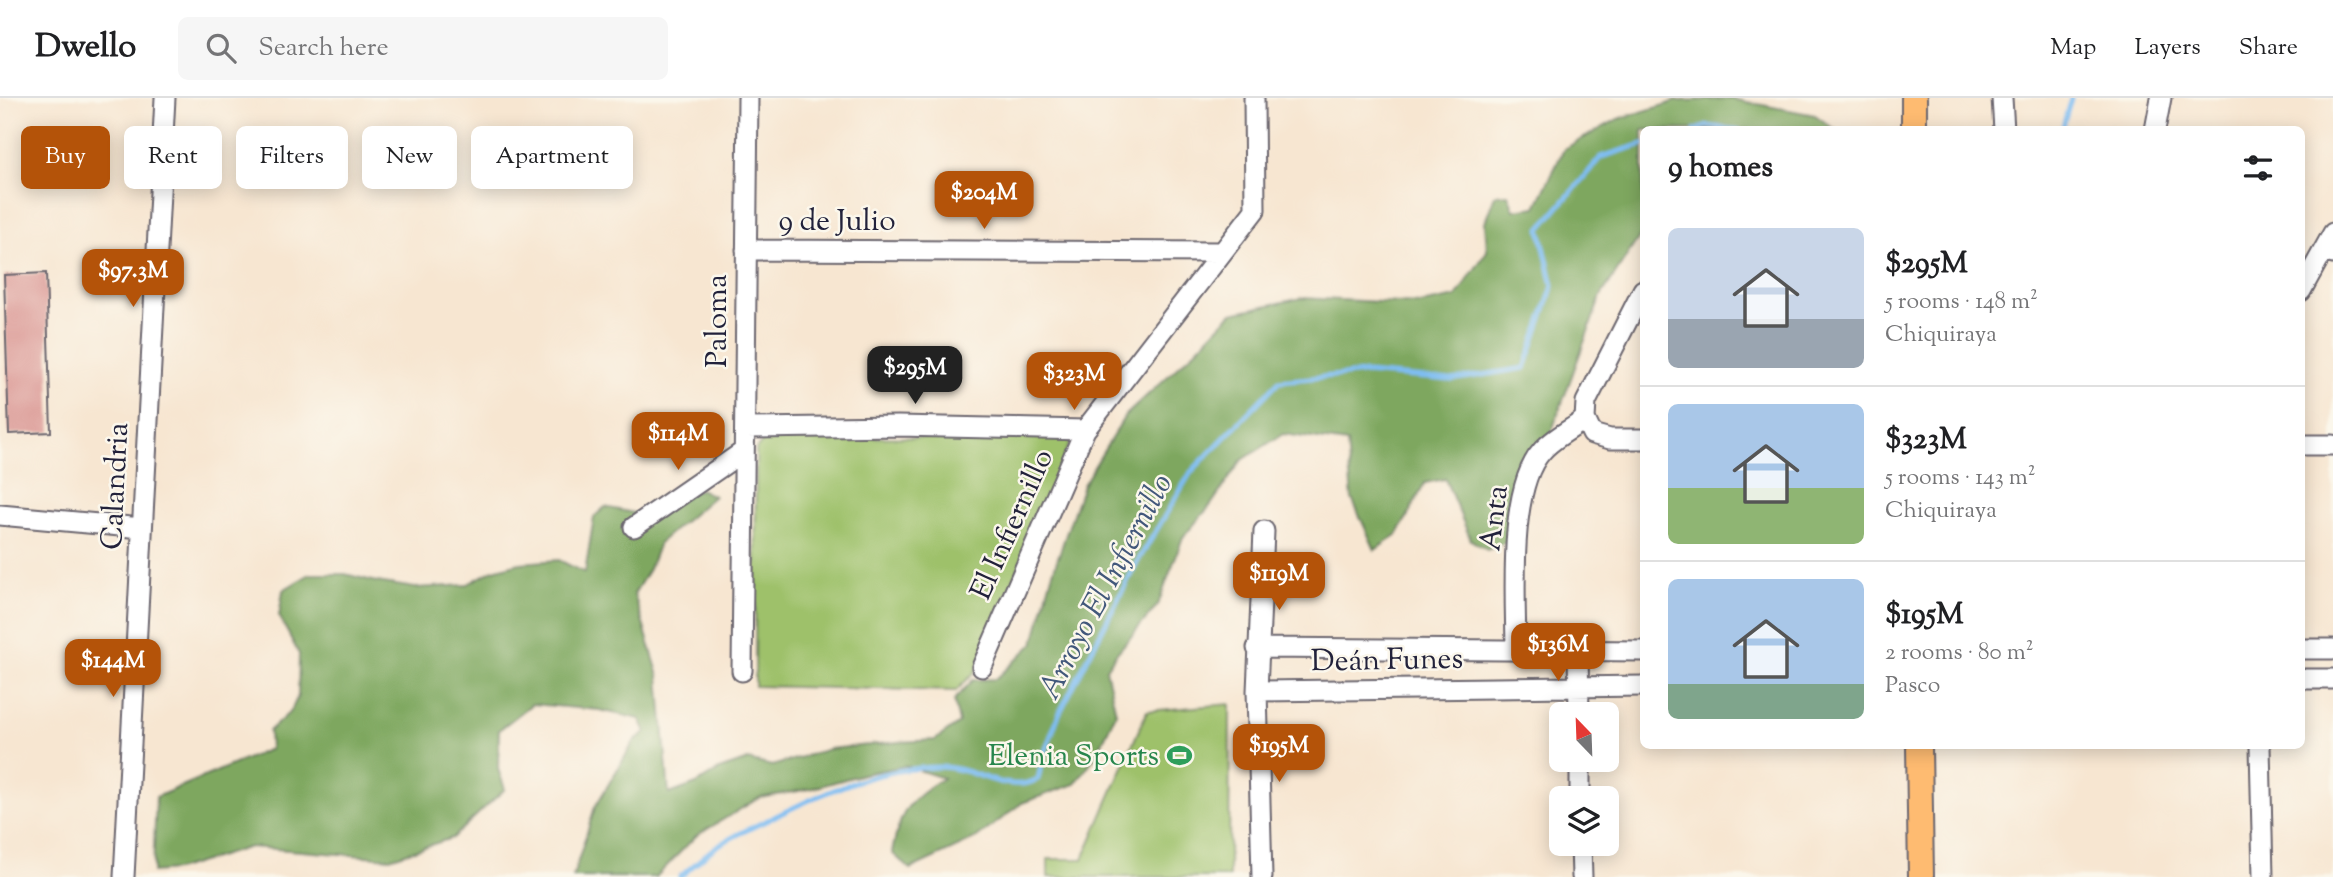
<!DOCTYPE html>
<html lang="en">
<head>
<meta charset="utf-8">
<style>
	body { margin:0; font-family:"Sorts Mill Goudy",serif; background:#f6f6f6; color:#202124; height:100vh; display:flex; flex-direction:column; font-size:26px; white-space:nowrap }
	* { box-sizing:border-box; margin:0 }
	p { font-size:23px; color:#757577 }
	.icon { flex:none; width:38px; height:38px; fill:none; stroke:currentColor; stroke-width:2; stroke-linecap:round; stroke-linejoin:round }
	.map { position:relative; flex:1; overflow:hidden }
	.panel { position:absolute; left:1640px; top:28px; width:665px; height:623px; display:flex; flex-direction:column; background:#fff; border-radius:10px; box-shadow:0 4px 18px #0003 }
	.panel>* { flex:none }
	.banner { position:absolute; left:21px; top:28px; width:665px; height:63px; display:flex; gap:14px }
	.needle { width:46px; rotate:337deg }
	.tools { position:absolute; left:1549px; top:604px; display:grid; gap:14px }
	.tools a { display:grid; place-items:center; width:70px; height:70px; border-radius:10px; background:#fff; box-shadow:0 4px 18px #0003; font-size:35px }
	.price { position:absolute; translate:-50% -60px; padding:0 16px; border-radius:14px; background:#b45309; color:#fff; font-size:23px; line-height:46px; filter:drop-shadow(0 2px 4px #0008) }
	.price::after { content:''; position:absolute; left:50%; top:42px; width:21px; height:16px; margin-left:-10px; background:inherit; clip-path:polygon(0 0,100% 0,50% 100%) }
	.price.active { background:#222; color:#fff }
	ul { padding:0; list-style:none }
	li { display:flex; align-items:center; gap:21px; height:175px; padding:0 28px }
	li+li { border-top:2px solid #e0e0e0 }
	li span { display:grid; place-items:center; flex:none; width:196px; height:140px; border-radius:10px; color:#555 }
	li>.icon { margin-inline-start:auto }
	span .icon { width:84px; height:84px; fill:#fffc; stroke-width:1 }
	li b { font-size:30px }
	h2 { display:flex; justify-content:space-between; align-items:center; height:84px; padding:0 28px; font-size:30px }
	.pill { padding:0 24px; border-radius:10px; background:#fff; box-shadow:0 4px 18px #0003; font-size:24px; line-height:63px }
	.pill.active { background:#b45309; color:#fff }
	header { display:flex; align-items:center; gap:42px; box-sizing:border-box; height:98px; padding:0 35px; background:#fff; border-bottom:2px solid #e0e0e0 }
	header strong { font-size:33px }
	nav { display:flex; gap:38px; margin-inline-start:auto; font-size:24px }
	.search { width:490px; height:63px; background:#f6f6f6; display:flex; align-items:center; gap:18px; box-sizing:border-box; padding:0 24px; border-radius:10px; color:#757577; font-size:26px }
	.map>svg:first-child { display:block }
	.green { fill:#9ec16b; stroke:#607253; stroke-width:2 }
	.forest { fill:#7ea75f; stroke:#50644d; stroke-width:2 }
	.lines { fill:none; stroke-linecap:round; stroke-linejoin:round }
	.stream { stroke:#7ebdf2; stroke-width:5 }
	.building { fill:#d8908d }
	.minor-casing { stroke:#6d6770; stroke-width:23 }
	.major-casing { stroke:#6d6770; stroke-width:28 }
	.minor { stroke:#fff; stroke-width:19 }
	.major { stroke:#febb71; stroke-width:24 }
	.labels { text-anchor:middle; stroke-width:5; stroke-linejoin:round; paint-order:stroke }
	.street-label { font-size:30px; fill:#22223b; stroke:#fbf7ec }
	.leisure-label { font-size:30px; fill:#27864d; stroke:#fbf7ec; text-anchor:end }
	.water-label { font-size:32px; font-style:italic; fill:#42587b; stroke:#fbf7ec }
</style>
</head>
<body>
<header>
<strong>Dwello</strong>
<div class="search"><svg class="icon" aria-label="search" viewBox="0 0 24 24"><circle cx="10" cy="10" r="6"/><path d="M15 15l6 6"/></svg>Search here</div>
<nav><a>Map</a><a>Layers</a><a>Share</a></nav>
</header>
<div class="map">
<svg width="2333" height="779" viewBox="0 0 2333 779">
	<rect width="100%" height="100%" fill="#fbf7ec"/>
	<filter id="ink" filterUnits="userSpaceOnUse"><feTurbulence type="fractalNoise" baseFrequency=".0143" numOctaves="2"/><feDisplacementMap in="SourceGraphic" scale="14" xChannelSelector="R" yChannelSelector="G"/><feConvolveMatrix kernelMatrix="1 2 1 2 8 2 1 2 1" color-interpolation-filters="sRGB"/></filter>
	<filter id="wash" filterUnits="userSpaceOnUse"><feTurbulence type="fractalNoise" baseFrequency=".00686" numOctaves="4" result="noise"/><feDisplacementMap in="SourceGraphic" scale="28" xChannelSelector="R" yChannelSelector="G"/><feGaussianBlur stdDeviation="1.57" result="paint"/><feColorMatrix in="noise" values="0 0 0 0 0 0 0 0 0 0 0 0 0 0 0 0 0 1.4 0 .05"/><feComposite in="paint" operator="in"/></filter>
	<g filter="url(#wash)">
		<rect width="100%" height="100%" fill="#f7e6d1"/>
		<path class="green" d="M 766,339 L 1067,340 L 1071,343 L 975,574 L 956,593 L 755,588 L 756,351 Z
			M 1230,606 L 1229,779 L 1048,779 L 1048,761 L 1083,761 L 1147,613 Z"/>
		<path class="forest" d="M 1731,1 L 1815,17 L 1834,31 L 1643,32 L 1643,133 L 1601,198 L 1550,338 L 1507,444 L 1487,452 L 1471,442 L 1445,381 L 1425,385 L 1398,436 L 1375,452 L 1352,401 L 1347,345 L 1283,336 L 1241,363 L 1211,407 L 1183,439 L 1158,507 L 1116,556 L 1106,571 L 1116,615 L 1097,656 L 1075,686 L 1022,705 L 977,740 L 910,771 L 892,755 C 900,713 907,703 943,680 L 906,668 L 863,676 L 810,691 L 759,700 L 696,738 L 656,779 L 573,779 L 595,709 L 635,642 L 646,634 L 640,621 L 599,612 L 532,606 L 499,632 L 498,671 L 505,691 L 452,740 L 390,760 L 250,749 L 176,772 L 153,774 L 156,699 L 270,651 L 269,633 L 291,613 L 298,598 L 299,556 L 279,518 L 283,492 L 310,476 L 345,476 L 377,484 L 415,490 L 466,487 L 493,472 L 520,465 L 559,462 L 585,475 L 594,419 L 605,409 L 644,417 L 700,391 L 714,398 L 659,445 L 649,471 L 634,496 L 659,578 L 669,696 L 696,686 L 719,672 L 748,662 L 772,668 L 829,651 L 899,644 L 935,642 L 959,625 L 954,602 L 973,582 L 996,581 L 1034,545 L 1052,477 L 1083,387 L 1125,318 L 1195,253 L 1232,215 L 1302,200 L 1421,206 L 1456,199 L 1487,153 L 1485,124 L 1495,97 L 1508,96 L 1514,112 L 1536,109 L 1564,51 L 1618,21 L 1677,3 Z"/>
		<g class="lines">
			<path class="stream" d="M 1695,32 L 1707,28 L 1739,32
				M 2062,32 L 2071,0
				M 680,779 C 692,769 704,757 717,748 C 735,737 755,728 774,719 C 826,693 881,669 941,669 C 974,669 1007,698 1038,681 L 1043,659 L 1059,616 L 1135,468 L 1191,374 L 1279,283 L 1365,275 L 1451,282 L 1525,270 L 1553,188 L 1540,131 L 1601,59 L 1643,46"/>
		</g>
		<g id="blocks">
			<path class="building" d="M 46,175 L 51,334 L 9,336 L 4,177 Z"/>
		</g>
	</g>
	<g filter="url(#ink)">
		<use href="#blocks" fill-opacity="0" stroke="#6d6770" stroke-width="2"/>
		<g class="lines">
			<defs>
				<path id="minor" d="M 2002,0 L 2004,32
					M 2155,32 L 2161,0
					M 746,152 L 1222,154
					M 2323,153 L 2333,135
					M 1643,192 L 1586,304 L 1585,321 L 1592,336 L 1610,341 L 1643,341
					M 2301,193 L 2323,153 L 2333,156
					M 745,330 L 898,328 L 1085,332
					M 2301,347 L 2333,347
					M 0,417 L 142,430
					M 634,429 L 744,353
					M 1257,550 L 1643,553
					M 2301,551 L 2333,551
					M 1516,553 C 1516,503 1507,391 1542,353 C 1553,340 1572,331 1585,321
					M 1578,554 L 1579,616
					M 982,569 L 1085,332 L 1255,112 L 1254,0
					M 742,573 L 748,0
					M 2301,581 L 2333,581
					M 1257,593 L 1643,588
					M 2260,648 L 2263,779
					M 1580,662 L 1580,700
					M 1581,746 L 1582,779
					M 124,779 L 165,0
					M 1262,779 L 1257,593 L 1264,433"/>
				<path id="major" d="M 1914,0 L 1914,32
					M 1919,648 L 1921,779"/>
			</defs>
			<use href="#minor" class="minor-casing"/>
			<use href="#major" class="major-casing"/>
			<use href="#minor" class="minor"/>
			<use href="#major" class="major"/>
		</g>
	</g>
	<defs>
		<symbol id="stadium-bare" viewBox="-9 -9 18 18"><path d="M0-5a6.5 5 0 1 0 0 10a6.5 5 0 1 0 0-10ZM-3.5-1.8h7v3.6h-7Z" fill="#2e9e5b" stroke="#fbf7ec" stroke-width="2.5" paint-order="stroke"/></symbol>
	</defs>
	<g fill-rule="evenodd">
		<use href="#stadium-bare" x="1162" y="640" width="35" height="35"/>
	</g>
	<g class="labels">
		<g class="street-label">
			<text x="837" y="132">9 de Julio</text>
			<text transform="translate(716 223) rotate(-90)" y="10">Paloma</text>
			<text transform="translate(114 388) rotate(-87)" y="10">Calandria</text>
			<text transform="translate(1493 420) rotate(-83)" y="10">Anta</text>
			<text transform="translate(1011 426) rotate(-66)" y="10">El Infiernillo</text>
			<text transform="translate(1387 561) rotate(-1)" y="10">Deán Funes</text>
		</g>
		<g class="leisure-label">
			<text x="1159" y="667">Elenia Sports</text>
		</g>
		<g class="water-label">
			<text transform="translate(1104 488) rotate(-62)" y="11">Arroyo El Infiernillo</text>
		</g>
	</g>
</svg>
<div class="tools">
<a><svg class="needle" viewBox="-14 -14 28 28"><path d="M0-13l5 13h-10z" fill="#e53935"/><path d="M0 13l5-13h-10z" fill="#757577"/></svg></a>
<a><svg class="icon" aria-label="layers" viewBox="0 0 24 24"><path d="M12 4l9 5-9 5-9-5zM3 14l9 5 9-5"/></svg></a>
</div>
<b class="price" style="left:984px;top:133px">$204M</b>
<b class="price" style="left:133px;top:211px">$97.3M</b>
<b class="price active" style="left:915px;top:308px">$295M</b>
<b class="price" style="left:1074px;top:314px">$323M</b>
<b class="price" style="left:678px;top:374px">$114M</b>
<b class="price" style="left:1279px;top:514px">$119M</b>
<b class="price" style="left:1558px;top:585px">$136M</b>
<b class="price" style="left:113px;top:601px">$144M</b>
<b class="price" style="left:1279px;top:686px">$195M</b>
<div class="banner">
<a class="pill active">Buy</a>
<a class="pill">Rent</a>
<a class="pill">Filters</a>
<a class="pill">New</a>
<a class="pill">Apartment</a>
</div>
<section class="panel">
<h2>9 homes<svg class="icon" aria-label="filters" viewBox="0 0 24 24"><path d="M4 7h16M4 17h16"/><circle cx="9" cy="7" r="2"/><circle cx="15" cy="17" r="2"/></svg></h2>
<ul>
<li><span style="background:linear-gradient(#c9d6e8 65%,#9aa5b1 0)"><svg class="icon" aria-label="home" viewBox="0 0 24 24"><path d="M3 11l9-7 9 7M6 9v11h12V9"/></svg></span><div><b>$295M</b><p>5 rooms · 148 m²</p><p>Chiquiraya</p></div></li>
<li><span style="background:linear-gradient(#a9c7e8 60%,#8fb573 0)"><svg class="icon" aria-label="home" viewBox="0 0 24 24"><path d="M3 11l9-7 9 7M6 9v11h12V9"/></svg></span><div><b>$323M</b><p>5 rooms · 143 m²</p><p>Chiquiraya</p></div></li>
<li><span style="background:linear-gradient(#a9c7e8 75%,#7fa58c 0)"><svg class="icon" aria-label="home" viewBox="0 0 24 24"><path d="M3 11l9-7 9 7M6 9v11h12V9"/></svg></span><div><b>$195M</b><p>2 rooms · 80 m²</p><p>Pasco</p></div></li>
</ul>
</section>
</div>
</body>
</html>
